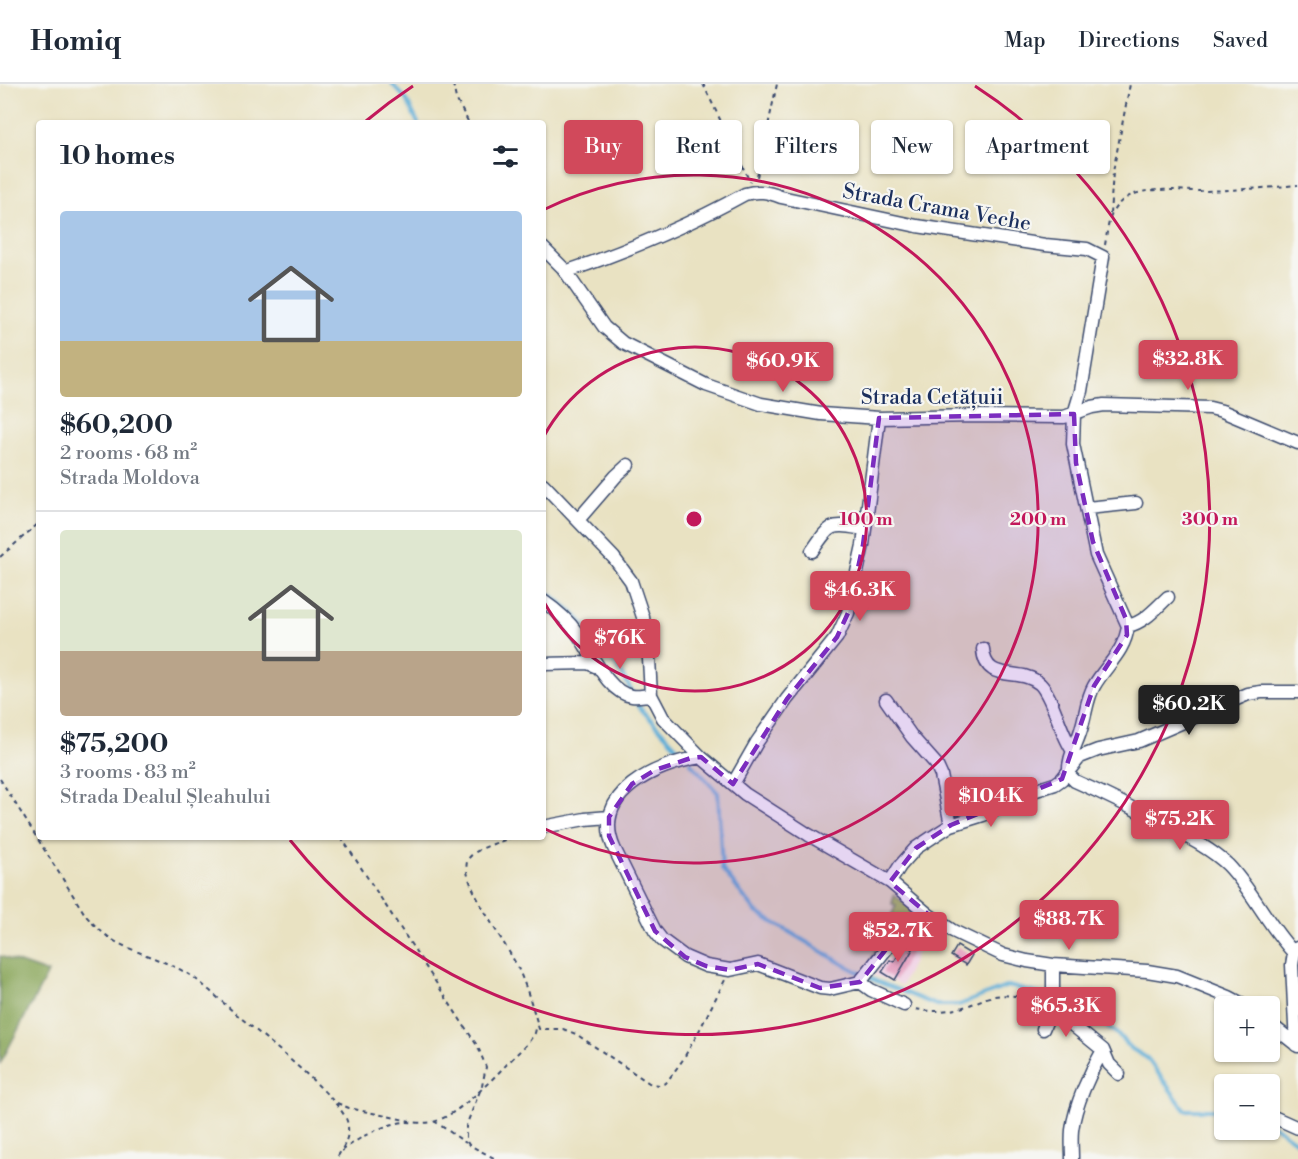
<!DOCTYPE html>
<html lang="en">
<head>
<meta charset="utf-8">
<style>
	body { margin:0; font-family:"Libre Bodoni",serif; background:#f2f2f3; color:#1f2937; height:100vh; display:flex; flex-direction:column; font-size:22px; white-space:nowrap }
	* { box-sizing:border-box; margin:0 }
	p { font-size:20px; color:#747a83 }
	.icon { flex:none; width:33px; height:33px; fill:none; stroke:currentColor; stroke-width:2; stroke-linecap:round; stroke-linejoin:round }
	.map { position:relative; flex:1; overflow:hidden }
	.sheet { position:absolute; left:36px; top:36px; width:510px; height:720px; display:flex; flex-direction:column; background:#fff; border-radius:6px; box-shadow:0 2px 4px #0004 }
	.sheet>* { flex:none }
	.top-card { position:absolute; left:564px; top:36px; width:570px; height:54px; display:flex; gap:12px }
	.tools { position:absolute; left:1214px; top:912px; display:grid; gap:12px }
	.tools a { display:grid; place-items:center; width:66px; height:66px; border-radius:6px; background:#fff; box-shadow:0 2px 4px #0004; font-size:30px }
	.price { position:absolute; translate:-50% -51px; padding:0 14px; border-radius:6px; background:#d1495b; color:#fff; font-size:20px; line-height:39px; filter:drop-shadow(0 2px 3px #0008) }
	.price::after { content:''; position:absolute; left:50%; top:36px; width:18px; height:14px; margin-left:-9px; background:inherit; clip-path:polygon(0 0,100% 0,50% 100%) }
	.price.on { background:#222; color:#fff }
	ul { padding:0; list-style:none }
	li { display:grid; align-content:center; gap:12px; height:318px; padding:0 24px }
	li+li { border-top:2px solid #e0e1e3 }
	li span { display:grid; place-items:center; height:186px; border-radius:6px; color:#555 }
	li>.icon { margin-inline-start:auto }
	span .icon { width:108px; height:108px; fill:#fffc; stroke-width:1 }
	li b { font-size:26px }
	h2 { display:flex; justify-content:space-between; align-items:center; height:72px; padding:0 24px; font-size:26px }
	.pill { padding:0 21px; border-radius:6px; background:#fff; box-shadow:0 2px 4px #0004; font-size:21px; line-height:54px }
	.pill.on { background:#d1495b; color:#fff }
	header { display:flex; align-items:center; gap:36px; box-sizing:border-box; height:84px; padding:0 30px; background:#fff; border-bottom:2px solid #e0e1e3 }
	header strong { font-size:28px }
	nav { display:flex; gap:33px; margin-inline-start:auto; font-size:21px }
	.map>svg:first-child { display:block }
	.built { fill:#f0d0e5 }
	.green { fill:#acc064; stroke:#647861; stroke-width:1.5 }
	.forest { fill:#89a65a; stroke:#526a5c; stroke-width:1.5 }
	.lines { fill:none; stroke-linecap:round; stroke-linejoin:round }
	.stream { stroke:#5cadd7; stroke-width:4 }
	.building { fill:#e49ebf }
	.minor-casing { stroke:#3a4a6d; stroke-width:15 }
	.path { stroke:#3a4a6d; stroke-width:2; stroke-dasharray:4.5 4.5; stroke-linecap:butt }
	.minor { stroke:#fff; stroke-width:12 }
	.marked { fill:#7b2cbf; fill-opacity:0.2; stroke:#7b2cbf; stroke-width:4.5; stroke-dasharray:12 8; stroke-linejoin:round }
	.ring { fill:none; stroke:#c2185b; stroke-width:3 }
	.labels { text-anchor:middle; stroke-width:4.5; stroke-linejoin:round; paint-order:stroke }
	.street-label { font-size:21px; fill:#1b2f5e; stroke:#f6f6f2 }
	.centre { fill:#c2185b; stroke:#f6f6f2; stroke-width:3 }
	.ring-label { font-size:18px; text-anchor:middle; font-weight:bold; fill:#c2185b; stroke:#f6f6f2; stroke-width:4.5; stroke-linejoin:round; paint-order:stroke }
</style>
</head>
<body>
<header>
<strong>Homiq</strong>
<nav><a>Map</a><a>Directions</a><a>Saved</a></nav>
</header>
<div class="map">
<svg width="1298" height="1075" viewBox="0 0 1298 1075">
	<rect width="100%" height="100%" fill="#f6f6f2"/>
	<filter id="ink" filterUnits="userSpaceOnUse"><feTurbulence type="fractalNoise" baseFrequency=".0167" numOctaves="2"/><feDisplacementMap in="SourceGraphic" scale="12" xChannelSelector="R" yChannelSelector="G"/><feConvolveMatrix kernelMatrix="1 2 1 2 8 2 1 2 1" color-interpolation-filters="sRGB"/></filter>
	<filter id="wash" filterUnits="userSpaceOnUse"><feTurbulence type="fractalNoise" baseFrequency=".008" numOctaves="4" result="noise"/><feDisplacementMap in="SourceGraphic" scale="24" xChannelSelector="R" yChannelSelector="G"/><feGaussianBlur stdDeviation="1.35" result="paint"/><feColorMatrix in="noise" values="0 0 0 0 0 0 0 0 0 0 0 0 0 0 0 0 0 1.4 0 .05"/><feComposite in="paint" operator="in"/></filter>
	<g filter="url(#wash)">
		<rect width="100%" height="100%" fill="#e9e2c2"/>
		<path class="built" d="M 908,855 L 921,860 L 902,901 L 873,891 L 881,880 Z"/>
		<path class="green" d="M 894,811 L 919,830 L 888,857 L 870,878 L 896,821 L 892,820 Z"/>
		<path class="forest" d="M 0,872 L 48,889 L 0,980 Z"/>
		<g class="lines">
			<path class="stream" d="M 392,0 L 406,15 L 418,39
				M 543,506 C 577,525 614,573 632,608
				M 635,615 L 640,624 L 685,672
				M 690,678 L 718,709 L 722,785 L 756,828 L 843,880 L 876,897 L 936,921 L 959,921 L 1008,902 L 1049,912
				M 1057,914 L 1069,918 L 1114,947 L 1132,965 L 1147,974 L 1185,1026 L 1224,1026
				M 1269,1038 L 1298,1059"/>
		</g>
		<g id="blocks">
			<path class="building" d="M 905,860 L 913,865 L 895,896 L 882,888 L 890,876 L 894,878 Z
				M 957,862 L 972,871 L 966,881 L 951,872 Z"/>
		</g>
	</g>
	<g filter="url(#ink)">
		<use href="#blocks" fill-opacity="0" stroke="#3a4a6d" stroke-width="1.5"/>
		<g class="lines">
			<defs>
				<path id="minor" d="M 543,164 L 563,184 L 604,243 L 623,259 L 706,301 L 761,320 L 821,330 L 879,334 L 974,332 L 1064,333 L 1092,323 L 1104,321 L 1210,324 L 1222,327 L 1298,359
					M 565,188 C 627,167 689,141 745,110 C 759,106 768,108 781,113 L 917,142 L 1045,161 L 1087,165 L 1103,173 L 1081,307 L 1074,330 L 1073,360 L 1096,471 L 1128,542 C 1125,568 1106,581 1094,602 C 1087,614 1086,629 1082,642 C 1078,659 1067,673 1069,691 L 1075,697 C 1109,712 1141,728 1174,746 C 1193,756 1212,766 1228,781 C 1253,807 1268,842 1294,869
					M 543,400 L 614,474 L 631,497 L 643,533 L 649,575 L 651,611 L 663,634 L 701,673 L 745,710 L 809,751 L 890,798 L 929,831 L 953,847 L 1003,871 L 1027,877 L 1053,881 L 1147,887 L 1177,892 L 1229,913 L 1246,922
					M 1087,424 L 1136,419
					M 578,436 L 616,392 L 628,381
					M 812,467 C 832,438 830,440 865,445
					M 543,517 C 556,526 568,536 577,549 C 591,567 607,609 632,612 C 639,613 645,611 651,611
					M 1128,542 C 1145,538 1156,524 1168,513
					M 983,565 C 985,601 1021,582 1040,600 C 1053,613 1060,649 1073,667
					M 543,580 L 588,579 L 595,582
					M 886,616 L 912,653 L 936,680 L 941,691 L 951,741
					M 701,673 C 657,680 590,709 614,764 L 655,847 L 662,856 L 685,873 L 706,882 L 730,886 L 758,880 L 820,904 L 830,905 L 860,898 L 887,864 L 929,831
					M 733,700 L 757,658 L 787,615 L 837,553 L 848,529 L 863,461 L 879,334
					M 543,743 L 585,735 L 609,733
					M 890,798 L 900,782 L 916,764 L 934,752 L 951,741 L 983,731 L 1030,708 L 1055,700 L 1062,695 L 1080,673 L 1098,666 L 1139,657 L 1248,610 L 1261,608 L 1298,608
					M 860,898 L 871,906 L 904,921
					M 1053,921 L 1059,930 L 1103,966 L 1109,980 L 1119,990
					M 1269,939 L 1298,962
					M 1043,945 L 1053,921 L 1053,881
					M 1296,961 L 1292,881 L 1294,869 L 1297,864
					M 1269,1031 L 1298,1044
					M 1072,1075 C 1072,1065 1071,1056 1072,1046 C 1075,1021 1090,988 1103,966"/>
			</defs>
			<use href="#minor" class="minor-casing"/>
			<path class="path" d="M 453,0 L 456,15 L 469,39
				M 703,0 L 750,98
				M 757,93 L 777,0
				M 1110,130 L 1113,88 L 1130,0
				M 1105,161 C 1108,144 1108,127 1123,116 C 1145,100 1180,108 1205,107 C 1236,106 1267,104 1298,101
				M 0,473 L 39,439
				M 0,695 L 86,832 C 96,843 105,852 118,859 C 142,871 170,878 193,893 C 205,902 217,913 228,923 C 252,944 339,1012 347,1037 C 351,1051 344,1063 336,1075
				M 341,753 L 478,963 L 486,983 L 482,1002 L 466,1042 L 466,1056 L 469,1061 L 496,1075
				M 513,753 C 501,758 470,765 467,778 C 461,799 508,862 518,884 C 527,904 533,924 539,945 L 563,945 L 576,950 L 649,999 L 659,1001 L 666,999 L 682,977 L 697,951 L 725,896
				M 916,925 C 933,929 956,927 972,920 C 978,918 984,914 990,913 C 1006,909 1027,913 1042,917
				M 337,1019 L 349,1024 L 410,1037
				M 434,1037 L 466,1059
				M 342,1067 C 358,1054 383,1040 405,1038 C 417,1038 430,1041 441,1035 C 470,1022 505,981 528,959 L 535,949 L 537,941"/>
			<use href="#minor" class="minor"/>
		</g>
	</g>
	<path class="marked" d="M 1074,330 L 1076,379 L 1093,458 L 1126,535 L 1127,551 L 1094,602 L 1062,695 L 951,741 L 916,764 L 890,798 L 929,831 L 887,864 L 860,898 L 820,904 L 758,880 L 730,886 L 706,882 L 685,873 L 655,847 L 609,752 L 609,733 L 632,700 L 655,686 L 691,674 L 701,673 L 733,700 L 787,615 L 837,553 L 848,529 L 863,461 L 879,334 Z"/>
	<g class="ring">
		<path d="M544 352A172 172 0 1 1 544 518"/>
		<path d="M543 126A344 344 0 1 1 543 744"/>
		<path d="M366 37A516 516 0 0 1 413 2M975 2A516 516 0 1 1 290 756"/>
	</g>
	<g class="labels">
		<g class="street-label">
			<text transform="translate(937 123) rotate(10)" y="7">Strada Crama Veche</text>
			<text x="932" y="320">Strada Cetățuii</text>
		</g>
	</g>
	<circle cx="694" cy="435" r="9" class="centre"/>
	<g class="ring-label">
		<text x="866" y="441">100 m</text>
		<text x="1038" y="441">200 m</text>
		<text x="1210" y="441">300 m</text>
	</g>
</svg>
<div class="tools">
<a>+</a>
<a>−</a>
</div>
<b class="price" style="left:1188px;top:307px">$32.8K</b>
<b class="price" style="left:783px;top:309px">$60.9K</b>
<b class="price" style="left:860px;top:538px">$46.3K</b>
<b class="price" style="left:620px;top:586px">$76K</b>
<b class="price on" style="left:1189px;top:652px">$60.2K</b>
<b class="price" style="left:991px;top:744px">$104K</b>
<b class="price" style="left:1180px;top:767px">$75.2K</b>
<b class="price" style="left:1069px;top:867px">$88.7K</b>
<b class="price" style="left:898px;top:879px">$52.7K</b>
<b class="price" style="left:1066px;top:954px">$65.3K</b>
<div class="top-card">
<a class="pill on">Buy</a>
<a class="pill">Rent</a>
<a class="pill">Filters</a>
<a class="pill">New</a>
<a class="pill">Apartment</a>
</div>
<section class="sheet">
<h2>10 homes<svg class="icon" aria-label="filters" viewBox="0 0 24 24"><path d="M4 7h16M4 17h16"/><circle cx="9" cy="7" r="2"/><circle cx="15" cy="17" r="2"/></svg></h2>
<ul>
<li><span style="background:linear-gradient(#a9c7e8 70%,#c2b280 0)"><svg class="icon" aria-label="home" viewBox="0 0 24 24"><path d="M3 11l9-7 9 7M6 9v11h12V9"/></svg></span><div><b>$60,200</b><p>2 rooms · 68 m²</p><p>Strada Moldova</p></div></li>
<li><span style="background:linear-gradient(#dfe7d0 65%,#b9a48a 0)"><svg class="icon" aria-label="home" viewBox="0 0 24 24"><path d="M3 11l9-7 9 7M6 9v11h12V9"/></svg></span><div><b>$75,200</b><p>3 rooms · 83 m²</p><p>Strada Dealul Șleahului</p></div></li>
</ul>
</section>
</div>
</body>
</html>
